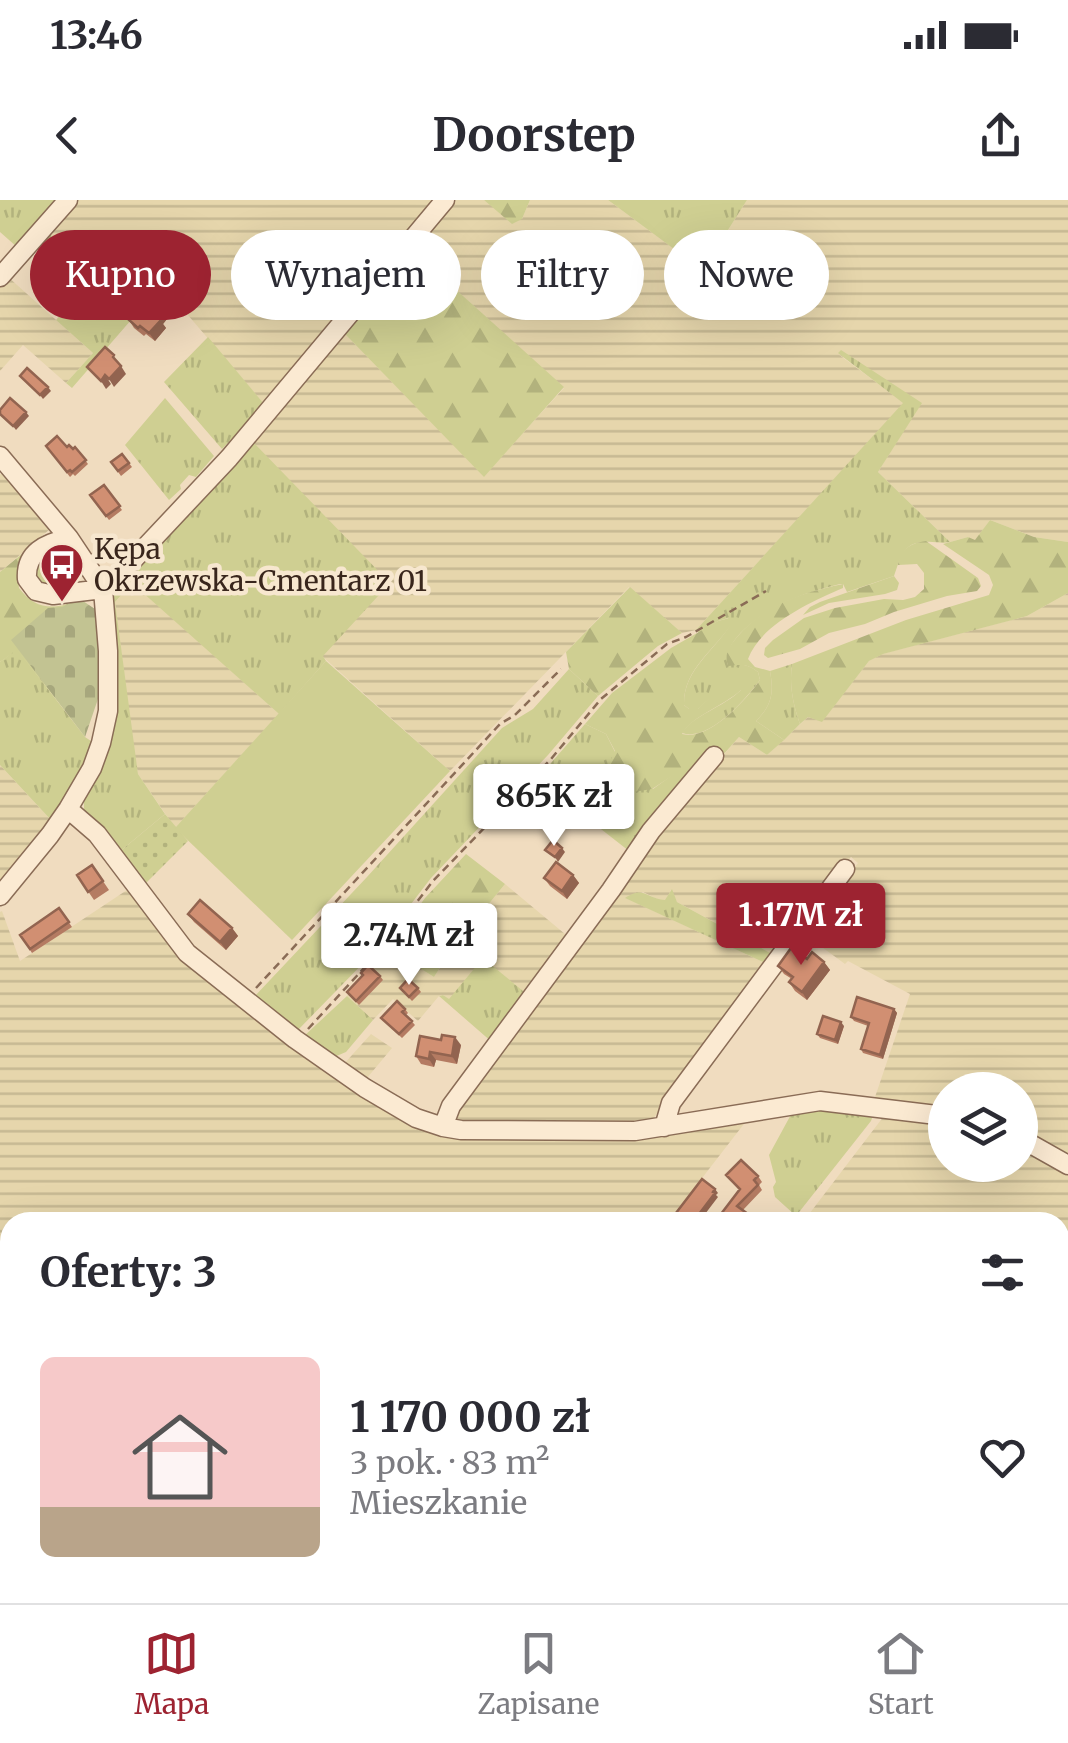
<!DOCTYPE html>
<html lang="pl">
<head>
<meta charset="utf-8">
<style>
	body { margin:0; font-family:Merriweather,serif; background:#f7f7f7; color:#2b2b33; height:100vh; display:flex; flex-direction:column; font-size:38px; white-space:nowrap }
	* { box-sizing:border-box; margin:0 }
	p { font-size:32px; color:#7c7c81 }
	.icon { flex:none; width:55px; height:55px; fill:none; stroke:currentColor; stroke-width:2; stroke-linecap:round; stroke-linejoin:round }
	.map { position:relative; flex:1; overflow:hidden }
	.details { position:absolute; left:0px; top:1012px; width:1070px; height:392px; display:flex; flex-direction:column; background:#fff; border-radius:30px 30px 0 0; box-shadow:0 10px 40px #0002 }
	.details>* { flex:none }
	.guide { position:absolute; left:30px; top:30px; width:1010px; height:90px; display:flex; gap:20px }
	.controls { position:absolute; left:928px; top:872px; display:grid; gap:20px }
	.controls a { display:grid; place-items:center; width:110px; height:110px; border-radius:50%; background:#fff; box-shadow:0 10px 40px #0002; font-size:50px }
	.price { position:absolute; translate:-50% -85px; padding:0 22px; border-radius:10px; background:#fff; color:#222; font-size:32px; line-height:65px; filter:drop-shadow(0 2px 5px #0008) }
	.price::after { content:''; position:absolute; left:50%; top:60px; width:30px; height:22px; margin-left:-15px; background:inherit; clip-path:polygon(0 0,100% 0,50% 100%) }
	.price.current { background:#9d2331; color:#fff }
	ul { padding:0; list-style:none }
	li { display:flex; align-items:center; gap:30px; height:250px; padding:0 40px }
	li span { display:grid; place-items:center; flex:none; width:280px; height:200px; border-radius:15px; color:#555 }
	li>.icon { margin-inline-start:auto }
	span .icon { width:120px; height:120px; fill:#fffc; stroke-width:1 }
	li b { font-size:42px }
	h2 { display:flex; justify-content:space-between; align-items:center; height:120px; padding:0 40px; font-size:42px }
	.tag { padding:0 35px; border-radius:45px; background:#fff; box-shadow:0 10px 40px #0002; font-size:35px; line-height:90px }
	.tag.current { background:#9d2331; color:#fff }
	.status { display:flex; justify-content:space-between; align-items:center; height:70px; padding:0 50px; background:#fff; direction:ltr }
	.status svg { height:28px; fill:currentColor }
	header { display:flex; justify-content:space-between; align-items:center; height:130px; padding:0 40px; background:#fff; font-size:45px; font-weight:700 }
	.tabs { display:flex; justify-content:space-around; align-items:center; height:140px; border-top:2px solid #e1e1e2; background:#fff; font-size:28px; color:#7c7c81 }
	.tabs a { display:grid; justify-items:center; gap:5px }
	.tabs .current { color:#9d2331 }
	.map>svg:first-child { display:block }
	.farmland { fill:url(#farmland-rules) }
	.grass { fill:url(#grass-tufts) }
	.forest { fill:url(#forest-firs) }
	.cemetery { fill:url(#cemetery-stones) }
	.park { fill:url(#park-dots) }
	.garden { fill:#cfcf92 }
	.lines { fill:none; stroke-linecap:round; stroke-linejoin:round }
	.minor-casing { stroke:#8a6c56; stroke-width:21 }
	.path { stroke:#8a6c56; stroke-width:2.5; stroke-dasharray:8 5; stroke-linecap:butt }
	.minor { stroke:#fbead2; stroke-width:18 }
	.rail-casing { stroke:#39261c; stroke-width:8 }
	.rail { stroke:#f7e7cf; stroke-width:4; stroke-dasharray:11; stroke-linecap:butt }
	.wall { fill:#b47b62 }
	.shaded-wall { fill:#926450 }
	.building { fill:#d18f72; stroke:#926450; stroke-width:2.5 }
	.labels { text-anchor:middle; stroke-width:9; stroke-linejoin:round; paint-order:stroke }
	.poi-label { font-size:28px; fill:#39261c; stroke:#f7e7cf; text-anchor:start }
</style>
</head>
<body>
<div class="status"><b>13:46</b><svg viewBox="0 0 49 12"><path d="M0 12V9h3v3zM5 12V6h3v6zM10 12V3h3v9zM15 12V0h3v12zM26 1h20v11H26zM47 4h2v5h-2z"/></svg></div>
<header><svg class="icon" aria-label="back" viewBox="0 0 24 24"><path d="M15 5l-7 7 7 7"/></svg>Doorstep<svg class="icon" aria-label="share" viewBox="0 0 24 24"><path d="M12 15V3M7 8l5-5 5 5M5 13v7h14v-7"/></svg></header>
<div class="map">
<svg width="1068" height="1403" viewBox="0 0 1068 1403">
	<defs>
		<pattern id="farmland-rules" width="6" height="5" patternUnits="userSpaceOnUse" patternTransform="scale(2.5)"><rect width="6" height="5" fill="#e6d6ac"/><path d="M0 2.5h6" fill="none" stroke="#c6b893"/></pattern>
		<pattern id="grass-tufts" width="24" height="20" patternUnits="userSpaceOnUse" patternTransform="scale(2.5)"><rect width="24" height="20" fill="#cfcf92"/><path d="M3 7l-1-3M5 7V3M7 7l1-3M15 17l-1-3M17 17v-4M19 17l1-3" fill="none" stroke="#b2b27d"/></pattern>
		<pattern id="forest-firs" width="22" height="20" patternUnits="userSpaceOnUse" patternTransform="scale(2.5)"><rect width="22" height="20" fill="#cfcf92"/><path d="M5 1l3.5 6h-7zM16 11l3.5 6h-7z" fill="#b2b27d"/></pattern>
		<pattern id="cemetery-stones" width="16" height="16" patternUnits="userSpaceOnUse" patternTransform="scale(2.5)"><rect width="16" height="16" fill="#c2c392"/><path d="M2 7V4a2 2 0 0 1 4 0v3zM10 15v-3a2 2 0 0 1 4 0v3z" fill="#a7a77d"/></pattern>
		<pattern id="park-dots" width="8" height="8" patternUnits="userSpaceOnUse" patternTransform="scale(2.5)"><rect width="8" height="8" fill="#cfcf92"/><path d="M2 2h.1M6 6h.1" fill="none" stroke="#b2b27d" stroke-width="1.8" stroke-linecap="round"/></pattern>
	</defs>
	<rect width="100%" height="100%" fill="#f0dcbf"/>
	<path class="farmland" d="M 73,0 L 439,0 L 265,205 L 163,86 L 138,112 L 46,31 Z
		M 456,0 L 484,0 L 522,19 L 530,0 L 608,0 L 681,54 L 688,46 L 709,60 L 747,0 L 1068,0 L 1068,342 L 1034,337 L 990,320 L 975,341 L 968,337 L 950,342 L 878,272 L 921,203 L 838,154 L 904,203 L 696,430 L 682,433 L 629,387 L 450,571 L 322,456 L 253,242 L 345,134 L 484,276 L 564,188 L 413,51 Z
		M 7,76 L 93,153 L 66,183 L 23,145 L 0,171 L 0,84 Z
		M 4,271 L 45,315 L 41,321 L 50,329 L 0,372 L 0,275 Z
		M 133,382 L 279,514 L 175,628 L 138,574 L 133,545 L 115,402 Z
		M 1068,393 L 1068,957 L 1020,929 L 1020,890 L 945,890 L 945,909 L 874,900 L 910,794 L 848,761 L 845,764 L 804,734 L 858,663 L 851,657 L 772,754 L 677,702 L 671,690 L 666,700 L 661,701 L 643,692 L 626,698 L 765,763 L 650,923 L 457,923 L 454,917 L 455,908 L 647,644 L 739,537 L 767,555 L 808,517 L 822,521 L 869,461 L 882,454 L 1027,416 Z
		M 0,565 L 51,620 L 0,682 Z
		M 505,684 L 571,739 L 529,796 L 449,800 L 443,795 L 439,796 L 418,821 L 393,799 L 373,820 L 347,796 L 387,750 L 394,752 L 434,777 L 452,749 Z
		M 130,688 L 181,756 L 430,930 L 747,920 L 668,1022 L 106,1022 L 102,1015 L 86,1022 L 10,1022 L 10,1058 L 0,1063 L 0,712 L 2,711 L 20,761 Z
		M 371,834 L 392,848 L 367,878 L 361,879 L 343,865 Z
		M 887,912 L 945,922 L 945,965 L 1020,965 L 1020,947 L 1068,972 L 1068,1179 L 1060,1189 L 1060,1022 L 803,1022 Z
		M 10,1124 L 10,1228 L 5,1227 L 0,1189 L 0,1130 Z
		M 0,1324 L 10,1380 L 10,1395 L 13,1395 L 14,1403 L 0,1403 Z
		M 40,1395 L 237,1395 L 243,1403 L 42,1403 Z
		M 247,1395 L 582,1395 L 564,1403 L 253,1403 Z
		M 616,1395 L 741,1395 L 742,1403 L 597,1403 Z
		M 753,1395 L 917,1395 L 918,1403 L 754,1403 Z"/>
	<path class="grass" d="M 0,0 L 62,0 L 17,47 L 0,32 Z
		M 608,0 L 747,0 L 709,60 L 689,46 L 682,55 Z
		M 46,31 L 138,112 L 72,188 L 66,183 L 93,153 L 56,120 L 91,79 L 48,42 L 36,42 Z
		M 208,137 L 265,205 L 222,249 L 164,182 Z
		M 841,150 L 922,203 L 878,272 L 950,342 C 941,344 934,341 925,342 C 902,342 900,360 894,376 L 847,392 L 843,384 L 840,384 C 825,388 809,392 795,398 C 772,406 720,438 728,465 C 741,464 748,464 758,472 L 760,480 C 745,500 709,542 682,533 C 693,515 724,507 741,490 L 710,498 L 698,509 L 689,509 L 684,505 C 683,469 716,450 732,422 L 728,418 L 718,421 L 699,433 L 696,430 L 903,203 L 838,153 Z
		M 165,198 L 214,256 L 196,277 L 189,275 L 180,285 L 181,289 L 169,300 L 125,245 Z
		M 253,242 L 390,383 L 323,456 L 326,461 L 279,514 L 132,383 L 115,402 L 138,574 L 165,614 L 118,653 L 84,612 L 84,599 L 98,575 L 117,487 L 110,401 L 113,388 Z
		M 61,347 L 70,351 L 79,364 C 77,384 63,386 46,387 C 33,377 35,373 40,358 Z
		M 17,449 L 85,537 L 94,543 L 73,589 L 51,620 L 0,565 L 0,462 Z
		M 792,464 C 789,485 793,504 800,524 L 784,540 L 756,521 C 772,505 774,493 770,471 Z
		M 569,469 L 598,496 L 548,555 L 431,678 L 375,751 L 297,831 L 252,799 L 367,677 L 502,528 L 533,509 Z
		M 585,524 L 606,534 L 615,552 L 653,589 L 675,573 L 688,574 L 629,651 L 537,579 Z
		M 672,689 L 677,702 L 772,754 L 765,763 L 625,698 C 644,685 647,699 665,700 Z
		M 483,758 L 529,796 L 493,843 L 439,796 L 443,795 L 449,799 Z
		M 347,796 L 373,820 L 346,852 L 334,857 L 303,837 Z
		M 812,908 L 874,912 L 871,921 L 796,1016 L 775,997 L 773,987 L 776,982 L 769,955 L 794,909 Z
		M 10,1058 L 10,1124 L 0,1130 L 0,1063 Z
		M 1066,1181 L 1068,1182 L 1068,1403 L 918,1403 L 917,1395 L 1060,1395 L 1060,1189 Z"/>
	<path class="forest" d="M 484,0 L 530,0 L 522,19 L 512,24 Z
		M 413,51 L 564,187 L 484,277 L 345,134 Z
		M 990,320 L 1034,337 L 1068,342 L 1068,393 L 1027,416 L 883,454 L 869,461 L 822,522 L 808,517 L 800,524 C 793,504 789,485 792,464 L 906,420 L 989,395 L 993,385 L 989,375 L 943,344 L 968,337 L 975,340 Z
		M 926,341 L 978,378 L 981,386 L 977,391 L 947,396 L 894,412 L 865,424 L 829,433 L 800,449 L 768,458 L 764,455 L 765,448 L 773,440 L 804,418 L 835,408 L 884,399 L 903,400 L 915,397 L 924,389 L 924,373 L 917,364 L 898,365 C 900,349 911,343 926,341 Z
		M 23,353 L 17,370 L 19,388 C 36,411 56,410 80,399 L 101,465 L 66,467 L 64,509 L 17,450 L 0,462 L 0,372 Z
		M 894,376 L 899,383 L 897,390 L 885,394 L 829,403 L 803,415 L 810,407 L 820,402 Z
		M 843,384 L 843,388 C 811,402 761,424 748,459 L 755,467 L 770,471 C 774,493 772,505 756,521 L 784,540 L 767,555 L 739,537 L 723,555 L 715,550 L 688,574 L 675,574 L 652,589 L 633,592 L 605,571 L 615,551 L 606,534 L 585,524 L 612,493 L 671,448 L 718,421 L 729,418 L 733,422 C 715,450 683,469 684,505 L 689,509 L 698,509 C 699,507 709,499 710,497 C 719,484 721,473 741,480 L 741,490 C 724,506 693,515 682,534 C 709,541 745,501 760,480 L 758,472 C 748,464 741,464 728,466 C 724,453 729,447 737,437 C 763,405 804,392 843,384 Z
		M 630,387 L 682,433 L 658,446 L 598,496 L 569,469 L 566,452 Z
		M 466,654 L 505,684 L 452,749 L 434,777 L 394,752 L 387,750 L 425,698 Z"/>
	<path class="cemetery" d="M 80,399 L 98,411 L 101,465 L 98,465 L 99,496 L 85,537 L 11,440 L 48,408 L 62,407 Z"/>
	<path class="park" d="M 165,614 L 188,641 L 143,686 L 118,653 Z"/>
	<path class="garden" d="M 326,461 L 450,571 L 292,740 L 175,628 Z"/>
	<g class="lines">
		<defs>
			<path id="minor" d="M 0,77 L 68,0
				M 0,256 L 69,338 L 103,389 L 108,451 L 108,511 L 101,543 L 92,568 L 68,609 L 50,635 L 0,696
				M 69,338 C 46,343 25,352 27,379 L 36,391 L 53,395 L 103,389 L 120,374 L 229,258 L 445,0
				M 68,609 L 97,634 L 187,753 L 295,839 L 365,888 L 416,918 L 443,927 L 461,930 L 635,931 L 820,901 L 945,916
				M 443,927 L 451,906 L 611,690 L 651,631 L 714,556
				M 664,927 L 671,903 L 845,669
				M 1020,938 L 1068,965"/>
		</defs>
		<use href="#minor" class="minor-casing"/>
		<path class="path" d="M 256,788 L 500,524 L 515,515 L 561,469
			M 308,829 L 376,755 L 433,681 L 551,559 L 601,499 L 667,444 L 686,437 L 766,391
			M 749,1395 L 751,1403
			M 585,1403 L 602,1395"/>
		<use href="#minor" class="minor"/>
		<defs>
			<path id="rail" d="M 0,1245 L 10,1307
				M 24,1395 L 25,1403"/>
		</defs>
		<use href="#rail" class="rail-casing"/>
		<use href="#rail" class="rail"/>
	</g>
	<path class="wall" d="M 76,70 L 82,78 L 70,93 L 64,89 L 61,93 L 48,81 L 42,73 Z
		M 167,119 L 163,124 L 166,128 L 155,141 L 146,134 L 144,136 L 134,128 L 129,120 Z
		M 46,246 L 67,247 L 73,249 L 75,247 L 88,264 L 75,276 L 73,274 L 70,277 Z
		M 122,254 L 132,267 L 121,276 L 111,262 Z
		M 104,285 L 122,310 L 109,320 L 90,295 Z
		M 92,665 L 109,690 L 94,700 L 77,675 Z
		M 573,675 L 579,683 L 567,699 L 550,686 L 544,678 Z
		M 59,708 L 72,727 L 32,753 L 20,735 Z
		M 188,714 L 232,728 L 238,736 L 226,750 L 194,722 Z
		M 807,759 L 824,762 L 830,770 L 807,800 L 795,791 L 789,782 L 792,779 L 784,774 L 778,766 Z
		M 363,775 L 380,776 L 383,780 L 359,805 L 347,792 Z
		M 400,788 L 418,788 L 421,792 L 412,801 Z
		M 405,809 L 408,813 L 406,815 L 415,825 L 402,838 L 381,818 Z
		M 894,809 L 897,813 L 883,859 L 863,853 L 861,849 L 868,826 L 854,821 L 851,817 Z
		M 844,826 L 838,844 L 820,838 L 817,834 Z
		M 461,845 L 457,864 L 436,860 L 434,867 L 421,864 L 416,856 Z
		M 726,975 L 758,976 L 762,982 L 759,985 L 762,990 L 743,1010 L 759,1022 L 729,1022 L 721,1014 L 739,990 Z"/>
	<path class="shaded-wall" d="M 76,70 L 82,78 L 70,93 L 64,85 Z
		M 59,80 L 64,89 L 61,93 L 55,84 Z
		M 162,111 L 167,119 L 163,124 L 166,128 L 155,141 L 149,133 L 157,116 Z
		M 121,166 L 126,174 L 114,187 L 109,179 Z
		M 105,175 L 111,184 L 106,189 L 101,181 Z
		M 48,187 L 51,191 L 43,199 L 40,195 Z
		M 26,212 L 29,216 L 16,230 L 13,226 Z
		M 562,648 L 565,652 L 558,662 L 555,657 Z
		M 573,675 L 579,683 L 567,699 L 562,691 Z
		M 232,728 L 238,736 L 226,750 L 220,742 Z
		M 824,762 L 830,770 L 807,800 L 802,792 Z
		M 894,809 L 897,813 L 883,859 L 880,855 Z
		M 841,822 L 844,826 L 838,844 L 835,840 Z
		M 455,837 L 461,845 L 457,864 L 452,856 Z
		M 430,852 L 436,860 L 434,867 L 429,859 Z
		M 715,989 L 718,993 L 716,995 L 718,997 L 699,1022 L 693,1022 Z"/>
	<path class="building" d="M 55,52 L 76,70 L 64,85 L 59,80 L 55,84 L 42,73 L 49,63 L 47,62 Z
		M 147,100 L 162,111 L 157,116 L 161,120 L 149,133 L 140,126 L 138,128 L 129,120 Z
		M 105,147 L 114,155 L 113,157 L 121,166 L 109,179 L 105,175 L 101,181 L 87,167 Z
		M 27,168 L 48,187 L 40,195 L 20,176 Z
		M 10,198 L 26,212 L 13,226 L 0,214 L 0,210 Z
		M 57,236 L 67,247 L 69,245 L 73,249 L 75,247 L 86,260 L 72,272 L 70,270 L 67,272 L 46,246 Z
		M 122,254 L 129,263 L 118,271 L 111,262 Z
		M 104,285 L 120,306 L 106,316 L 90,295 Z
		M 553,640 L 562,648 L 555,657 L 545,650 Z
		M 556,662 L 573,675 L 562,691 L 544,678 Z
		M 92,665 L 103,681 L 88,692 L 77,675 Z
		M 200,700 L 232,728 L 220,742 L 188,714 Z
		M 59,708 L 69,722 L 30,749 L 20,735 Z
		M 791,748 L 807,759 L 812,752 L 824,762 L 802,792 L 789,782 L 793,777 L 778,766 Z
		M 368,765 L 380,776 L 356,801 L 347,792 L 363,775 L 361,773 Z
		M 408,779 L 418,788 L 409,797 L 400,788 Z
		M 857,797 L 894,809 L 880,855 L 861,849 L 869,823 L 851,817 Z
		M 397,801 L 405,809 L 402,812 L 412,821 L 399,834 L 381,818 Z
		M 823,816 L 841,822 L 835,840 L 817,834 Z
		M 442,835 L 455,837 L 452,856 L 430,852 L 429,859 L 416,856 L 420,836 L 441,840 Z
		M 741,960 L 758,976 L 754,980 L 758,985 L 737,1006 L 759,1022 L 732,1022 L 721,1014 L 740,989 L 726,975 Z
		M 702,979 L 715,989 L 713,992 L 715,993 L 693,1022 L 688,1022 L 676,1013 Z"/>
	<defs>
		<symbol id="bus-pin" viewBox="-11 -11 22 30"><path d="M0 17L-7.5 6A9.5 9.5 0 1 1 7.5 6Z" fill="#9d2331" stroke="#f7e7cf"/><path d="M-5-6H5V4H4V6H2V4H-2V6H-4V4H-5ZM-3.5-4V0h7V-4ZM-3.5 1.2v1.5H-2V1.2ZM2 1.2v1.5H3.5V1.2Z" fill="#fff"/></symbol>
	</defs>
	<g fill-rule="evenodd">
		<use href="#bus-pin" x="37" y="340" width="50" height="68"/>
	</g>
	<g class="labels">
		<g class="poi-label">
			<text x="94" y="359">Kępa<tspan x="94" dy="32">Okrzewska-Cmentarz 01</tspan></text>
		</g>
	</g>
</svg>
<div class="controls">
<a><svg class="icon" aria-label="layers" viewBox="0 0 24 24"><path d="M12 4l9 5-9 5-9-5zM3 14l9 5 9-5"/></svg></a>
</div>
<b class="price" style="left:554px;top:649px">865K zł</b>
<b class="price current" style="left:801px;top:768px">1.17M zł</b>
<b class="price" style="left:409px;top:788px">2.74M zł</b>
<div class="guide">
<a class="tag current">Kupno</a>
<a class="tag">Wynajem</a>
<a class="tag">Filtry</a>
<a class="tag">Nowe</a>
</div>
<section class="details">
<h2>Oferty: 3<svg class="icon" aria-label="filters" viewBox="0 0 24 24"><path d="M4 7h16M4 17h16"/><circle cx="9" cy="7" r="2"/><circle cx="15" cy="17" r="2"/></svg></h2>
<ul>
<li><span style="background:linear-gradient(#f6c9c9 75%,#b9a48a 0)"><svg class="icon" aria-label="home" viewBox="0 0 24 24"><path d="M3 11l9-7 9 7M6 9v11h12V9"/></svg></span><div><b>1 170 000 zł</b><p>3 pok. · 83 m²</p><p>Mieszkanie</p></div><svg class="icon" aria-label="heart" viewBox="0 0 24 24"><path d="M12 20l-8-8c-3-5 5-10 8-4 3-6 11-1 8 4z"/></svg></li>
</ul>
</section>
</div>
<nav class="tabs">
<a class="current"><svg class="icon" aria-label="map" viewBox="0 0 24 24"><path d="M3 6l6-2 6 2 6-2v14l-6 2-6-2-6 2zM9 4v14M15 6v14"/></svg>Mapa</a>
<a><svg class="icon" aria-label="saved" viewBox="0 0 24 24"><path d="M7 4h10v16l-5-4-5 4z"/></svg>Zapisane</a>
<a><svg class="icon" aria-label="home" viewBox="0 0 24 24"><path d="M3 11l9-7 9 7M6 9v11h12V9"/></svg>Start</a>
</nav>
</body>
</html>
